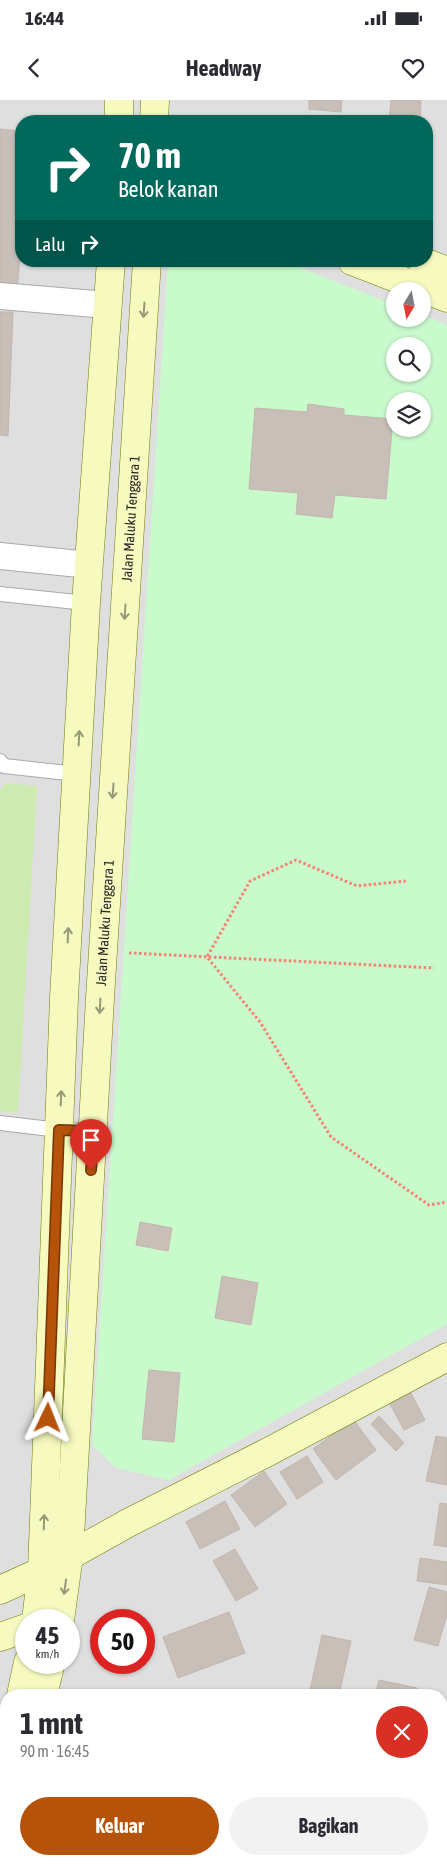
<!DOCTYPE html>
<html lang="id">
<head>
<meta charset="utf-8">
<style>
  :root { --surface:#fff; --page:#f2f2f3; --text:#2b2b33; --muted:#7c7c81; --accent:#b45309 }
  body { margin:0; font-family:"Asap Condensed",sans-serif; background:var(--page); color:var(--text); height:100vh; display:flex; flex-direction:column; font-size:19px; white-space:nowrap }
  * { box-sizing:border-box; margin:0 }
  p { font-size:16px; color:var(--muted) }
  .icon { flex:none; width:28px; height:28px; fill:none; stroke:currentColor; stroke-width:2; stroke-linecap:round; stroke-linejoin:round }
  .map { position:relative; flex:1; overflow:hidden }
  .panel { position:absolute; left:0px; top:1589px; width:448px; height:176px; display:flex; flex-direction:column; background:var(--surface); border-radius:20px 20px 0 0; box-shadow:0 1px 4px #0004 }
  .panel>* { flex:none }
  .banner { position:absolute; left:15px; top:15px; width:418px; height:152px; border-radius:20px; box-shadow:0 1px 4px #0004; background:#00695c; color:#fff; overflow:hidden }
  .needle { width:32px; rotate:190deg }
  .buttons { position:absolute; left:386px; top:182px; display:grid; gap:10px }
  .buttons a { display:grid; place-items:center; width:45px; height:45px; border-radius:50%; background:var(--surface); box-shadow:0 1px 4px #0004; font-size:25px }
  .speed { position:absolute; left:15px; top:1509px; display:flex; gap:10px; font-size:25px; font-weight:700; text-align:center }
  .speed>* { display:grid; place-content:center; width:65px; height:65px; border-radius:50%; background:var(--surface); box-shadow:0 1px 4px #0004; line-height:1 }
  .speed small { font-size:12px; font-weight:400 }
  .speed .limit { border:8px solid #d22; background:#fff; color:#111 }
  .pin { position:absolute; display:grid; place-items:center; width:42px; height:42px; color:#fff; margin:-51px -21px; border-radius:50% 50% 50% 0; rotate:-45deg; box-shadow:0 0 5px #0007 }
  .pin .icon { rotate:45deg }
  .me { position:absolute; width:55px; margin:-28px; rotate:2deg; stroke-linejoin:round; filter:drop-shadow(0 0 4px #0008) }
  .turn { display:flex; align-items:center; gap:18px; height:105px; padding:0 20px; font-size:22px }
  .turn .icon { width:65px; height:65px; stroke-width:2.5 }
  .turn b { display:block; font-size:35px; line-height:42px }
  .then { display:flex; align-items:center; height:48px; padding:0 20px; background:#0003; gap:10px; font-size:19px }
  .round { display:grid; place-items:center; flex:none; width:52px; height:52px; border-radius:26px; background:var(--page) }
  .summary { display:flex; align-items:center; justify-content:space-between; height:85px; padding:0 20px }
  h1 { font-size:30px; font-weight:700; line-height:38px }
  .cta { display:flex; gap:10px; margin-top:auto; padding:10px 20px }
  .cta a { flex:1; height:58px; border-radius:30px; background:var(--accent); color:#fff; font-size:20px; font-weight:700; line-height:58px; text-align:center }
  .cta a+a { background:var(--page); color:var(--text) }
  .status { display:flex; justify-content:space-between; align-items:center; height:35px; padding:0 25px; background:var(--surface); direction:ltr }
  .status svg { height:14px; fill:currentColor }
  header { display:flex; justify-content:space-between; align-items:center; height:65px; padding:0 20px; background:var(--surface); font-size:22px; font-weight:700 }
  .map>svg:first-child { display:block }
  .residential { fill:#e0dfdf; fill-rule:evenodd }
  .grass { fill:#cdebb0 }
  .park { fill:#c8facc; fill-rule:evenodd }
  .building { fill:#c7bfb8; stroke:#c4b6ab }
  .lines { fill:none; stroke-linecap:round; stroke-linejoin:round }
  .lane-casing { stroke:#a9a9a9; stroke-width:16 }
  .street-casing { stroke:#a9a9a9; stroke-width:28 }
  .secondary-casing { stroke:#707d05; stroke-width:29 }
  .path { stroke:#fa8072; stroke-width:3; stroke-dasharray:2.5 2.5; stroke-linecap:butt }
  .lane { stroke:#fff; stroke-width:14 }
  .street { stroke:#fff; stroke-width:26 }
  .secondary { stroke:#f7fabf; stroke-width:28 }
  .oneway { stroke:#979978 }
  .route-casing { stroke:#753606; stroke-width:12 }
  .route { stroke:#b45309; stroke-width:9 }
  .labels { text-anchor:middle; stroke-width:5; stroke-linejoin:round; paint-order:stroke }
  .street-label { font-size:14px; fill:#222; stroke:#fff }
</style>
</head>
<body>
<div class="status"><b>16:44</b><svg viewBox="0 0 49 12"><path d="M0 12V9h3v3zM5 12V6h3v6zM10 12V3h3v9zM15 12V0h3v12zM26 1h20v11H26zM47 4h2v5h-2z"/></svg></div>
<header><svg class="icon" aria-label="back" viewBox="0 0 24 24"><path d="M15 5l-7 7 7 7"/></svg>Headway<svg class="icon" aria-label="heart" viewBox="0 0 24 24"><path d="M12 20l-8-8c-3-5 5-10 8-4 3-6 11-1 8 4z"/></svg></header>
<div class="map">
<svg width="447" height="1764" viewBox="0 0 447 1764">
  <rect width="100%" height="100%" fill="#f2efe9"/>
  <path class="residential" d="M0 0H447V1764H0ZM21 21H426V161H21ZM395 191H422V219H395ZM395 246H422V274H395ZM395 301H422V329H395ZM26 1520H69V1562H26ZM101 1520H144V1562H101ZM6 1595H441V1759H6Z"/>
  <path class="grass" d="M6 683 37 686 18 1013 0 1011V691Z"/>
  <path class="park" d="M168 161H283L395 205V219H422L423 215 447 225V1224L169 1380 116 1368 92 1345ZM395 246H422V274H395ZM395 301H422V329H395Z"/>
  <path class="building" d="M309 0H342L341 12 309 9Z
    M391 0H421L420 21H389Z
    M308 15 339 21H307Z
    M0 29 21 31V145L17 191 0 189Z
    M0 212H13L8 336 0 335Z
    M308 304 344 309V315L393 319 386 399 335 395 332 418 296 414 298 393 249 389 255 308 307 312Z
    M140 1122 172 1128 168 1151 136 1145Z
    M222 1176 258 1183 251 1225 215 1218Z
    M149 1270 180 1273 174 1342 142 1339Z
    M411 1293 425 1320 404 1330 390 1304Z
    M379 1316 404 1343 396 1351 371 1324Z
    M353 1319 376 1350 336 1380 313 1349Z
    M436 1336 447 1338V1385L426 1381Z
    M307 1356 323 1382 297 1399 280 1372Z
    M264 1371 287 1404 255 1427 231 1395Z
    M225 1401 240 1429 200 1449 186 1422Z
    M440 1403 447 1404V1447L434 1445Z
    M235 1449 258 1489 236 1501 213 1461Z
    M420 1458 447 1462V1485L417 1481Z
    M429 1487 447 1492V1514L438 1546 414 1540Z
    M229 1512 245 1553 178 1578 163 1537Z
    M322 1535 351 1541 339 1595 310 1590Z
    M379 1580 417 1588 415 1595H375Z
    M78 1590 93 1595H76Z
    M55 1759H106L105 1764H54Z
    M133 1759H153L173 1764H132Z
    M290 1759H324L322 1764H288Z
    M364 1759H369L375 1764H360Z"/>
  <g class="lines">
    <defs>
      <path id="lane" d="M0 494 86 503
        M0 661 4 666 77 674
        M0 1023 59 1030 94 1031"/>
      <path id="street" d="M0 196 107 205
        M0 456 89 465"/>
      <g id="secondary">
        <path d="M119 21V0"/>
        <path d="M154 21 155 0"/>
        <path d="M352 161 447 198"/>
        <path d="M422 161 447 171"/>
        <path d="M0 1490 42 1471 128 1423 268 1352 447 1257"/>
        <path d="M36 1520 42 1471 64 898 86 503 111 161"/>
        <path id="s1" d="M60 1520 69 1455 100 898 147 161"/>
        <path d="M0 1537 26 1528"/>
        <path d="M21 1595 28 1562"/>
        <path d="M43 1595 51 1562"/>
        <path d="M0 1680 6 1655"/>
        <path d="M0 1760 6 1737"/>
      </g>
    </defs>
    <use href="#lane" class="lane-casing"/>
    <use href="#street" class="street-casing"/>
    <use href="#secondary" class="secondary-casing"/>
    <path class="path" d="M406 781 357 786 296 760 250 781 207 857 260 922 331 1037 429 1105 447 1102
      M129 853 434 868"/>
    <use href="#lane" class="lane"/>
    <use href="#street" class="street"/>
    <use href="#secondary" class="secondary"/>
  </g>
  <defs><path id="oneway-shaft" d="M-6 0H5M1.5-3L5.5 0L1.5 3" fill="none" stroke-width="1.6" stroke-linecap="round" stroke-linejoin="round" transform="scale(1.25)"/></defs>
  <g class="oneway">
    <use href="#oneway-shaft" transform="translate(144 210) rotate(94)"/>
    <use href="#oneway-shaft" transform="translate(125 512) rotate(94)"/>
    <use href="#oneway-shaft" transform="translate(79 638) rotate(-87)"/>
    <use href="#oneway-shaft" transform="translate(113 691) rotate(94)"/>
    <use href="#oneway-shaft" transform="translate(68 835) rotate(-87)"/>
    <use href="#oneway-shaft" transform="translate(100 906) rotate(93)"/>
    <use href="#oneway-shaft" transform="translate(61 998) rotate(-88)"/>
    <use href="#oneway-shaft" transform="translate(44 1422) rotate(-88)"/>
    <use href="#oneway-shaft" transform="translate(65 1487) rotate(98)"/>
  </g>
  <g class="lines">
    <defs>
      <path id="route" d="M48 1318 59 1030 94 1031 91 1070"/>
    </defs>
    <use href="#route" class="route-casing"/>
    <use href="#route" class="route"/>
  </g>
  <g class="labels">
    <g class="street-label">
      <text dy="5" stroke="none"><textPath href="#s1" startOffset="1104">Jalan Maluku Tenggara 1</textPath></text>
      <text dy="5" stroke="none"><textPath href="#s1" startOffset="699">Jalan Maluku Tenggara 1</textPath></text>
    </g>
  </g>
</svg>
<div class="buttons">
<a><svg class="needle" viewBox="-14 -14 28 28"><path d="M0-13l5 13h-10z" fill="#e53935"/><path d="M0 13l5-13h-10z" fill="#7c7c81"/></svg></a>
<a><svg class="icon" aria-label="search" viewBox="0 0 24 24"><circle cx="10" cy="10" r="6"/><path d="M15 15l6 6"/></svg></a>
<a><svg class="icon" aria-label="layers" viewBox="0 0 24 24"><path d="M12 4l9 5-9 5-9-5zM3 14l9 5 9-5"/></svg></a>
</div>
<div class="speed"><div>45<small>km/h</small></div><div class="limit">50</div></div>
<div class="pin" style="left:91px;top:1070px;background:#d93025"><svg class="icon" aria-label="arrive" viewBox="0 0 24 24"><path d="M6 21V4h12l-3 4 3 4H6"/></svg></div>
<svg class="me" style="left:48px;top:1318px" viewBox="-20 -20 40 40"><path d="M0-17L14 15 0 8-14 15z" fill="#b45309" stroke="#fff" stroke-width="4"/></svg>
<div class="banner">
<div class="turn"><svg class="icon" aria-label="right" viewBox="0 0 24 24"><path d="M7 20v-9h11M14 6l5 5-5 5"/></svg><div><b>70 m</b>Belok kanan</div></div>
<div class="then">Lalu<svg class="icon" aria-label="right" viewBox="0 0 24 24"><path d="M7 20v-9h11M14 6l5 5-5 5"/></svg></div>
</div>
<section class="panel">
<div class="summary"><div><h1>1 mnt</h1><p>90 m · 16:45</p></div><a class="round" style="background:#d93025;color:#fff"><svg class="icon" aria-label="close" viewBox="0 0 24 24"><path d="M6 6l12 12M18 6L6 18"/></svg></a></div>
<div class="cta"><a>Keluar</a><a>Bagikan</a></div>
</section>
</div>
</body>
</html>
